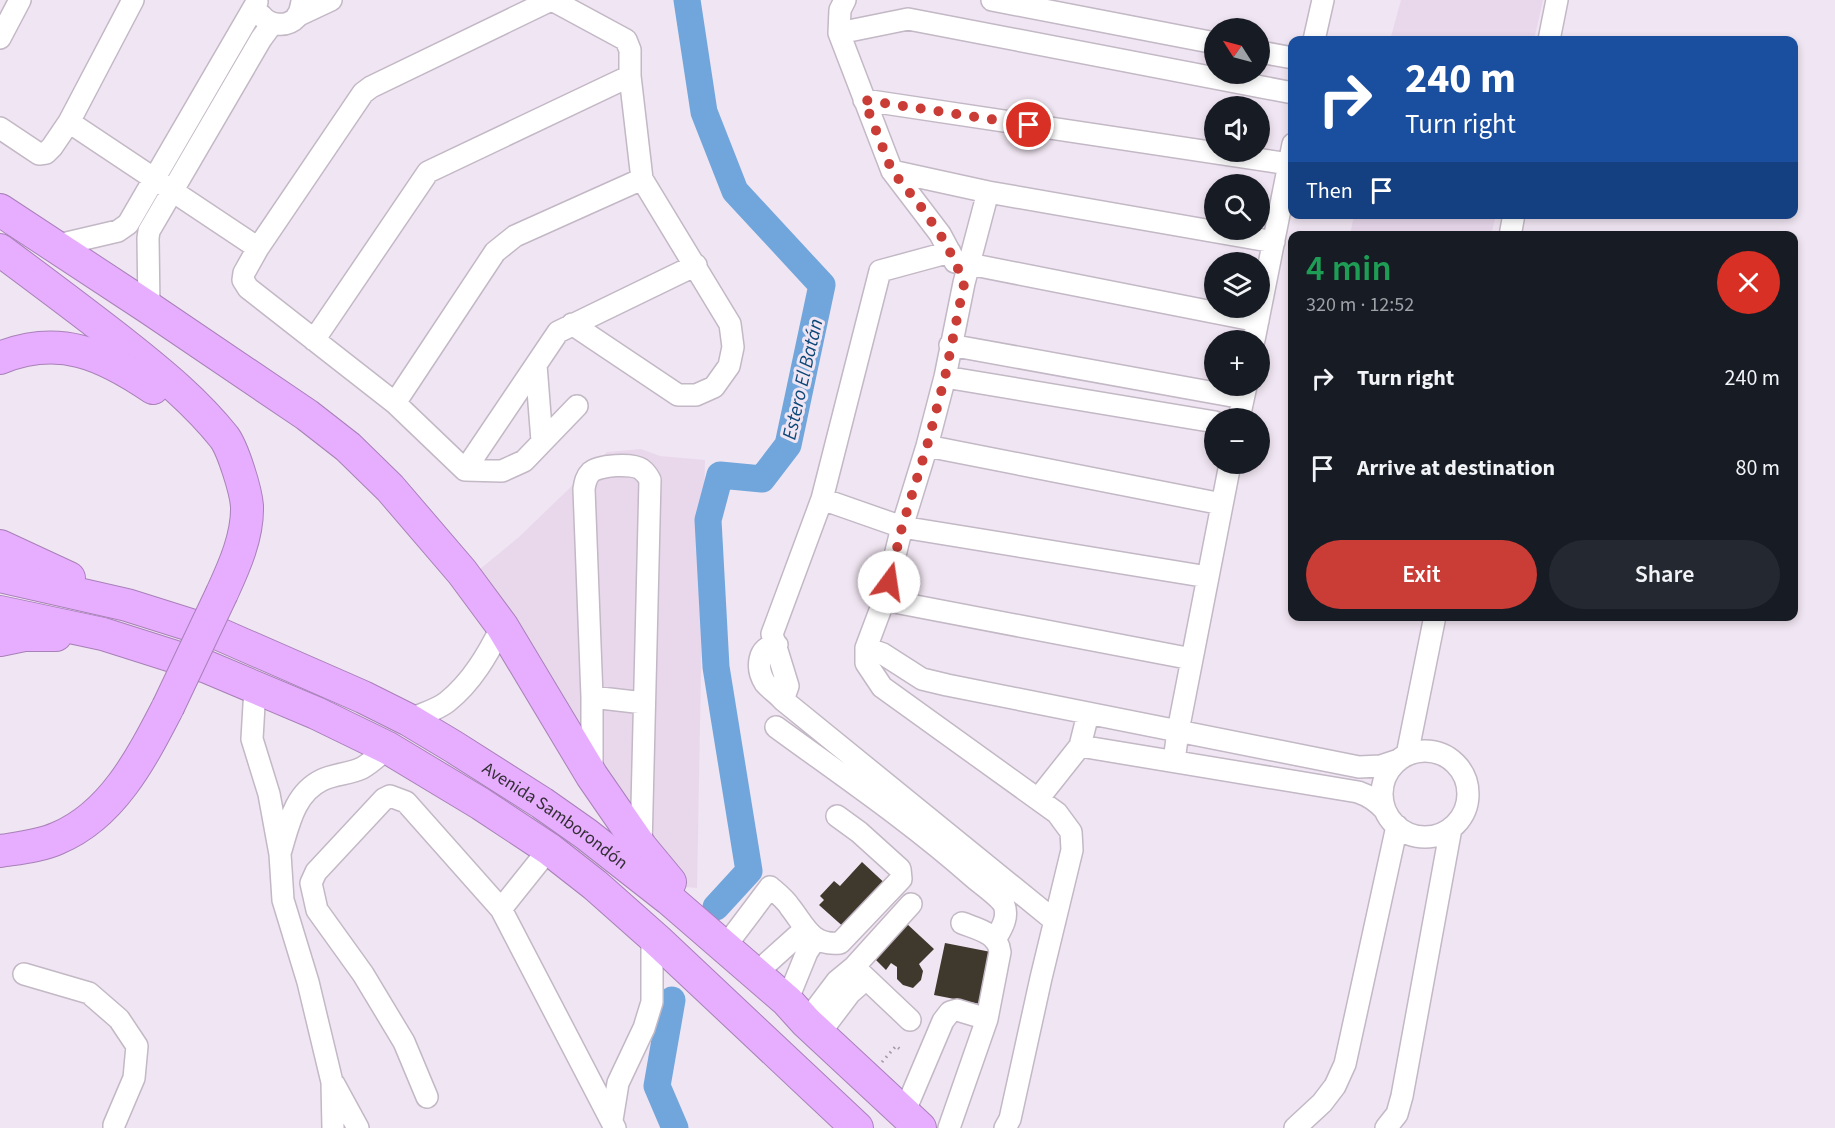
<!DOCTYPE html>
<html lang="en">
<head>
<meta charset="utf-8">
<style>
  :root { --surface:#171b24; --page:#242831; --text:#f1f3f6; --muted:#9ea1a6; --accent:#ca3c36 }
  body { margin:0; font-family:"Source Sans 3",sans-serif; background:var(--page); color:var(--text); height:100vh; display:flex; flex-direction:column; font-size:22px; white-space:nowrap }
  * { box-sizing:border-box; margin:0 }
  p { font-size:20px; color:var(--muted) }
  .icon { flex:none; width:33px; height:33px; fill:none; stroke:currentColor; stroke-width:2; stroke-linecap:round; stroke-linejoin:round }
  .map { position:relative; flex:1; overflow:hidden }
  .side { position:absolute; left:1288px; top:231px; width:510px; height:390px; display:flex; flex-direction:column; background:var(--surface); border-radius:12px; box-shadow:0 3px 9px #0003 }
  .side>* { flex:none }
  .guide { position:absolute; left:1288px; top:36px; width:510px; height:183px; border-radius:12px; box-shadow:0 3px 9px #0003; background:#1a4fa0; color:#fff; overflow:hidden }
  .needle { width:39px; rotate:306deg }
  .buttons { position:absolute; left:1204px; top:18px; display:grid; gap:12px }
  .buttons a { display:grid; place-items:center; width:66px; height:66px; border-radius:50%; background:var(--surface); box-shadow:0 3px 9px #0003; font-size:30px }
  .pin { position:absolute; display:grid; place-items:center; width:51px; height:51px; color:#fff; margin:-26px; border:3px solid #fff; border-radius:50%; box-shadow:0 2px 6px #0007 }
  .me { position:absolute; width:66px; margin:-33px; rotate:14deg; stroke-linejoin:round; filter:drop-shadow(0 0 4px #0008) }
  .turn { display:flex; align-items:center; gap:21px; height:126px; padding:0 18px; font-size:27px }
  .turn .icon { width:78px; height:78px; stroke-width:2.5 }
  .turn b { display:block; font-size:42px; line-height:51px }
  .then { display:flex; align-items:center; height:57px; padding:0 18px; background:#0003; gap:12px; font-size:22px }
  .round { display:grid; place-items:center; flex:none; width:63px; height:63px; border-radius:32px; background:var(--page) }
  .summary { display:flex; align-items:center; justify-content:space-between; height:102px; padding:0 18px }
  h1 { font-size:36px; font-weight:600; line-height:45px; color:#1e9e55 }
  .cta { display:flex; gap:12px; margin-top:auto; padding:12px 18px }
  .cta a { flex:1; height:69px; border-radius:36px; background:var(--accent); color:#fff; font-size:24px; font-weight:600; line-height:69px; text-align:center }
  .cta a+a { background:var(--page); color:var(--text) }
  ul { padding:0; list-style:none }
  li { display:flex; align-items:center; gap:18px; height:90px; padding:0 18px }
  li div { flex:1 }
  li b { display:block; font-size:22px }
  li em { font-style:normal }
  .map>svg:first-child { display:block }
  .built { fill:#e9d8ec }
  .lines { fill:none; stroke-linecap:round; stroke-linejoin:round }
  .river { stroke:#71a6dc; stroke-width:27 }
  .building { fill:#3f382d }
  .minor-casing { stroke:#c3b8c5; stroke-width:24 }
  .highway-casing { stroke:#a881b8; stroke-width:34 }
  .path { stroke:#a39ba5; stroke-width:3; stroke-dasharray:1.5 4.5; stroke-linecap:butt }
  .minor { stroke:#fff; stroke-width:21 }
  .highway { stroke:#e7adff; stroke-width:32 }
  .highway-bridge-casing { stroke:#a881b8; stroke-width:34; stroke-linecap:butt }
  .highway-bridge { stroke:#e7adff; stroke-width:32 }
  .route { stroke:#ca3c36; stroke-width:10; stroke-dasharray:0 18 }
  .labels { text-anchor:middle; stroke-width:6; stroke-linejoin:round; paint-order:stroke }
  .street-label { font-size:18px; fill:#332f34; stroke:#f0e5f2 }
  .water-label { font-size:20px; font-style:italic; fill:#0a4678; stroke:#f0e5f2 }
</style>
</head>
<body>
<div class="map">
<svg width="1835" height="1128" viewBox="0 0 1835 1128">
  <rect width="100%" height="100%" fill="#f0e5f2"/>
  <path class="built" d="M1401 0H1543L1534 40H1390Z
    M1354 215V214L1496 215 1491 235H1350Z
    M641 449 660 456 705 460 697 888 685 887 556 700 480 569 519 537 607 452Z"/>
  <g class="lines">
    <path class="river" d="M687 0 704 112 735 191 822 285 788 445 762 479 720 475 708 520 716 667 749 871 716 907
      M672 1000 657 1086 675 1128"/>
  </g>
  <path class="building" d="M862 862 890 888 847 930 819 905 824 900 820 896 834 881 840 886Z
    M906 923 934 949 919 964 923 971 921 980 913 988 903 985 897 979V967L891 963 886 970 874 958Z
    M945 943 991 952 980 1004 934 995Z"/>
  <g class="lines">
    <defs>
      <path id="minor" d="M551 0 371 87 363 93 258 248 244 273 243 280 248 288 395 403 465 470 502 471 524 461 577 406
        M552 0 626 40 630 50V76L642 179 730 324 733 347 729 366 714 387 696 395H678L572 324
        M845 0 840 10 839 33 892 171 940 234 955 262
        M992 0 1215 43
        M261 15C269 26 287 28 297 17 300 13 301 6 302 2V0
        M297 16 331 0
        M839 33 908 19 1293 93
        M0 38 20 0
        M1314 40 1323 0
        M1549 40 1557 0
        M1260 52 1293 58
        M864 100 1289 164
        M69 122 258 248
        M0 128 39 154 46 153 52 147 69 122 133 0
        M892 171 988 192 1274 242
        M988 192 964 283 945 377 927 446 902 527 884 600 866 648V663L882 687 1057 813 1071 832 1072 850 1041 978 1010 1119 1005 1128
        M1510 236 1514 214
        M54 246 118 231 128 224 257 2
        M950 252 880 271 822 499 772 634 788 686 783 700 1055 921
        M969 264 1258 321
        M149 308 148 238 149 231 261 39 272 24
        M314 340 428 172 630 76
        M1254 340 1293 144
        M950 345 1243 398
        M536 365 542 441
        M945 377 1215 422
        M395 403 495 252 515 236 642 179
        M1239 418 1246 386
        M927 446 1222 504
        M465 470 558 332 696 265
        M822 499 902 527 1208 577
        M884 600 1192 659
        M777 645C757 646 756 669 765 683 770 689 778 694 783 700
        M866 648 883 654 922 679 947 685 1359 767 1381 766 1399 760
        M255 688 252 739 269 794 280 854 283 900 308 982 332 1082 333 1128
        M592 697 644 703
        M409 720C421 714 437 710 447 702 472 682 488 654 502 626
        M776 727C843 776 911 822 973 877 981 884 1000 897 1004 905 1009 918 1001 929 995 940
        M1080 746 1358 792C1370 796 1377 801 1385 810
        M1382 794a43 43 0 1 1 86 0a43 43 0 1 1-86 0Z
        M1407 755 1435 616
        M1174 761 1178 731 1230 464
        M592 773V697L584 489C585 482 586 477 591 472 599 465 632 463 641 469 645 472 648 476 650 480L641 847
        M1038 799 1080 746 1088 714
        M281 850C289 823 295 793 322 780 334 774 350 774 362 768 371 763 380 754 388 748
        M501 909 549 849
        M724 948 770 887C777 893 785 899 790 907 805 926 811 946 840 943L901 879 900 869 859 832 837 816
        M854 967 910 1020
        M24 974 89 993 119 1019 137 1046 134 1078 114 1125V1128
        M755 974 805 929
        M787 1001 807 952 815 940
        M806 1022 837 981 854 967 911 904
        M819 1034 850 993 866 979
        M334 1084 358 1128
        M427 1097 404 1042 363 974 317 910 311 883 316 872 384 799 390 796 406 802 501 909 615 1128
        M904 1113 943 1021 950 1012 957 1010 987 1019
        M612 1120 618 1083 644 1028 652 1002V936
        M949 1128 987 1019 1000 952C998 933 977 929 962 923
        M1295 1128 1322 1103 1335 1086 1345 1064 1397 826
        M1386 1128 1397 1114 1402 1096 1451 828"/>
      <g id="highway">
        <path d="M0 210 149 308 307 415 348 447 390 488 462 572 502 626 592 776 641 847 670 882"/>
        <path d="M0 250C43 282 86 314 128 347 162 374 196 402 224 437 233 449 246 491 247 506 248 536 234 567 222 593"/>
        <path d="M0 358C59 334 103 354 153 388"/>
        <path d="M0 546 69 578"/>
        <path id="s1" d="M0 576 127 605 219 634 363 697 409 720 454 747 542 803 586 834 669 899 787 1001 806 1022 920 1128"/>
        <path d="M0 612 103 634 207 667 316 713 388 748 481 804 549 849 595 885 657 940 857 1128"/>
        <path d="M0 640 24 635H56"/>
        <path d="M0 851C19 848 41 846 58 838 113 815 142 757 168 707"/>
      </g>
    </defs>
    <use href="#minor" class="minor-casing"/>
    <use href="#highway" class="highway-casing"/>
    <path class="path" d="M882 1062 896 1046 902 1051"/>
    <use href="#minor" class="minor"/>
    <use href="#highway" class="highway"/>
    <defs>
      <path id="highway-bridge" d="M168 707 222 593"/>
    </defs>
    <use href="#highway-bridge" class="highway-bridge-casing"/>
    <use href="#highway-bridge" class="highway-bridge"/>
  </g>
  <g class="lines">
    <path class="route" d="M889 582 902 527 927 446 945 377 964 284 955 261 940 234 919 204 892 171 864 100 1029 125"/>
  </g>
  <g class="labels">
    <g class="street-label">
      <text dy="6" stroke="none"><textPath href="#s1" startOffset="610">Avenida Samborondón</textPath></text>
    </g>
    <g class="water-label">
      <text transform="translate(802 379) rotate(-77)" y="7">Estero El Batán</text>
    </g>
  </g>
</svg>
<div class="buttons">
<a><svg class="needle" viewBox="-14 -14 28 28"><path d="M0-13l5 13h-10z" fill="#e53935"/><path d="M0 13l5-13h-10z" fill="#9ea1a6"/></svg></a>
<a><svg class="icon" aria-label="sound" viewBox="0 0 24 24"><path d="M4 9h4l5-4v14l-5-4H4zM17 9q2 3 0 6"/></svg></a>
<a><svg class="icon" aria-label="search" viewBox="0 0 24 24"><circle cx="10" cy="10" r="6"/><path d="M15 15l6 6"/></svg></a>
<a><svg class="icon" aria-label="layers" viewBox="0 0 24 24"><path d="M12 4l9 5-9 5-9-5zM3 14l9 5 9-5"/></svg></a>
<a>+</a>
<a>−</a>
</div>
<div class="pin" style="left:1029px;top:125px;background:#d93025"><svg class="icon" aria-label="arrive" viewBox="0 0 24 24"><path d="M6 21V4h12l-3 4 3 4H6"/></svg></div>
<svg class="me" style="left:889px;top:582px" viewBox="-20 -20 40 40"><circle r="19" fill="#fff"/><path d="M0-13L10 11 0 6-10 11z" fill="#ca3c36"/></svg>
<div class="guide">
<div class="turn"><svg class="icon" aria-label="right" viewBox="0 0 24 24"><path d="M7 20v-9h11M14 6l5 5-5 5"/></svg><div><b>240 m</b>Turn right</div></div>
<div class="then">Then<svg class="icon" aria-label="arrive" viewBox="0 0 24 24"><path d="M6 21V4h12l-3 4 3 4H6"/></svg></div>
</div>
<section class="side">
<div class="summary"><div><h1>4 min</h1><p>320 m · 12:52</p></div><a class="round" style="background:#d93025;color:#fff"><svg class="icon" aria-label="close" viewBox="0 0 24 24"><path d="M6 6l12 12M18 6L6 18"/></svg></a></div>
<ul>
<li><svg class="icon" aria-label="right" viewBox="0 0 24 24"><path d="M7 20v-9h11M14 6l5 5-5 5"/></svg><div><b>Turn right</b></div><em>240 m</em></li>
<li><svg class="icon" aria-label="arrive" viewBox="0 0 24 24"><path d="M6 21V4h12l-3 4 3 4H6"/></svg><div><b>Arrive at destination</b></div><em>80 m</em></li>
</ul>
<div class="cta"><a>Exit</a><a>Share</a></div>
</section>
</div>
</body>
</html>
